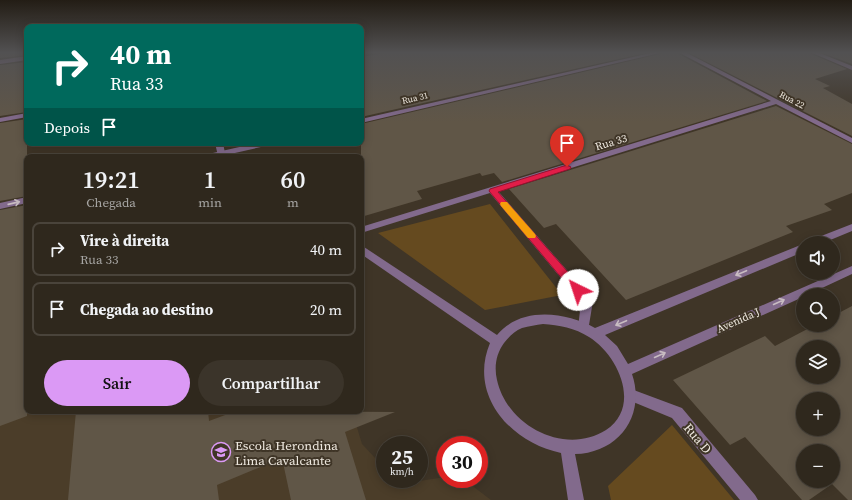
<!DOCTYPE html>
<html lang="pt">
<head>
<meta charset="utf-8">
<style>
  :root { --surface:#2f281d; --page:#3b342a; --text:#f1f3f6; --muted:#a7a6a4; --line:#4a443b; --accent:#db99f5 }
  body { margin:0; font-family:"Source Serif 4",serif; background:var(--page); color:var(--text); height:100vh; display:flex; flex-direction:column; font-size:15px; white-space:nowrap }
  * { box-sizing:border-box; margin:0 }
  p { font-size:13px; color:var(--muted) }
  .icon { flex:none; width:22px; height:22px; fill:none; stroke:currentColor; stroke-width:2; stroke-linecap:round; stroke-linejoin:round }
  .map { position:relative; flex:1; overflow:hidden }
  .sheet { position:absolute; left:24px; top:154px; width:340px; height:260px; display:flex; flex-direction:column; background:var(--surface); border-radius:8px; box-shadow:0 2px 10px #0003,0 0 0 1px var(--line) }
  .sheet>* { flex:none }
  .hud { position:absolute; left:24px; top:24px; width:340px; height:122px; border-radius:8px; box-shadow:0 2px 10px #0003,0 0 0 1px var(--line); background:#00695c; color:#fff; overflow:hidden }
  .controls { position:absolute; left:796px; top:236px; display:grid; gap:8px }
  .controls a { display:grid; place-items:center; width:44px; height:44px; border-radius:50%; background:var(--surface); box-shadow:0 2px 10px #0003,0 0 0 1px var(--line); font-size:20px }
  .speed { position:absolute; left:376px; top:436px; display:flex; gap:8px; font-size:20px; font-weight:700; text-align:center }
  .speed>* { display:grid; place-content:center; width:52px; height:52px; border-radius:50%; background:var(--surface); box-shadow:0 2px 10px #0003,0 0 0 1px var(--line); line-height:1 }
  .speed small { font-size:10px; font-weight:400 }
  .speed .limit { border:6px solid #d22; background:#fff; color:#111 }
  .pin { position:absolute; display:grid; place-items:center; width:34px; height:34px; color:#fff; margin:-41px -17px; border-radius:50% 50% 50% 0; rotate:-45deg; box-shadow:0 0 4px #0007 }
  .pin .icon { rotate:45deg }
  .me { position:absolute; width:44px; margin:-22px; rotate:319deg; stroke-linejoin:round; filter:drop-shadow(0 0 3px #0008) }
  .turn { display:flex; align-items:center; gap:14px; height:84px; padding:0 20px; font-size:18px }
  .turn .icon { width:52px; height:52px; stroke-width:2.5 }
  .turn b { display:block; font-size:28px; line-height:34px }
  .then { display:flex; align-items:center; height:38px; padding:0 20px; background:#0003; gap:8px; font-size:15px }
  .eta { display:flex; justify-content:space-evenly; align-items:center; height:68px; text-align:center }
  .eta b { font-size:24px; font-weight:600; line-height:28px }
  .action { display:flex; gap:8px; margin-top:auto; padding:8px 20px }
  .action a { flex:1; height:46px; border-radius:24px; background:var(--accent); color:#111; font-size:16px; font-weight:600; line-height:46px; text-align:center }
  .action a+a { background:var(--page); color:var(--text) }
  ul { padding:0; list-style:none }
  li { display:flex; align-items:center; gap:12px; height:54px; margin:0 8px 6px; padding:0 12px; border:2px solid var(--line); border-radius:8px }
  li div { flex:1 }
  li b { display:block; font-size:15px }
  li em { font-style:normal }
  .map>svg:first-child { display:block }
  .built { fill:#4b3d29 }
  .green { fill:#654a1f }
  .building { fill:#605647; fill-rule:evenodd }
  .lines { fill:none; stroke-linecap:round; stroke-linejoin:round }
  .minor { fill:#826a8c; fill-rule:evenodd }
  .tertiary { fill:#826a8c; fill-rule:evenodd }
  .oneway { stroke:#c8bcc2 }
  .route { fill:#e11d48; stroke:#92132f }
  .slow { fill:#f59e0b }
  .labels { text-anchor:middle; stroke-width:4; stroke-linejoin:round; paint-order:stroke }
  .far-street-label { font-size:9px; fill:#eee8df; stroke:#3f3527 }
  .street-label { font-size:11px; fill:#eee8df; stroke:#3f3527 }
  .near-street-label { font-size:13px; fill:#eee8df; stroke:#3f3527 }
  .near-poi-label { font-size:13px; fill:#eee8df; stroke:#3f3527; text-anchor:start }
</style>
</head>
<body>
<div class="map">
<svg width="852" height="500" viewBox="0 0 852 500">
  <rect width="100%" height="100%" fill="#3f3527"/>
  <path class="built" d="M0 225 27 411H352L362 444 377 460 385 466V479H402L407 483 445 477V479H457L466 481 491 500H0Z"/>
  <path class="green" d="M490 204 562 295 485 310 378 233Z
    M672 425 734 500H611L608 486Z"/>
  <path class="building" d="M0 52H27V55L0 58Z
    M391 52H650L361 117V57Z
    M665 52H677V53L767 101 502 182 494 173 482 176 480 173 417 191 422 199 361 217V124L664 53Z
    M687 52H809V53L847 69 815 79 830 86 823 88 852 104V136Z
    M820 52H852V64Z
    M27 62V112L0 116V65Z
    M776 106 852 144V193L824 204 832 210 786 226 793 232 626 300 556 224 544 228 509 189Z
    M27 119V196L0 201V123Z
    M27 205V416L0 426V210Z
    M852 306V500H848L832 484 809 500H802L745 437 730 445 673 380 765 336 775 346 815 325H833V316ZM803 347H833V377H803ZM803 399H833V429H803ZM803 451H833V481H803Z
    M76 411H208L209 421 236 411 395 412 345 432 366 500H291L282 458 217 485 219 500H68Z"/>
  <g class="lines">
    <path class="minor" d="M361 52H366L361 54Z
      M655 52H664L361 123V119Z
      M678 52H685L852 138V143L776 104 498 191 591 298 593 301 588 331 584 333 580 331 578 328 581 302 490 193 361 233V227L771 101Z
      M810 52H817L852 66V70Z
      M27 56V60L0 64V60Z
      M27 113V117L0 122V118Z
      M257 143H271L270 145 217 157H203L204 155Z
      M27 197V203L0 209V203Z
      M631 389 682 408 755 495 758 500H740L672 418 626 399 625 395 626 391Z"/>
    <path class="tertiary" d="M215 143H223L225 153 230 157 218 156Z
      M852 224V231L823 243H809L811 240Z
      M803 244V252L605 335 617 346 628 364 852 266V274L807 295H803V297L632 374C646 415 619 453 575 454L584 500H568L561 453C511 443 468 395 490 343L361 254V245L497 335C521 306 566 312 595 328ZM543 324C559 325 575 328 589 337 618 355 642 406 606 430 565 456 507 426 497 380 494 367 496 354 504 343 509 337 514 331 522 328 529 326 536 325 543 324Z"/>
  </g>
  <defs><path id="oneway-shaft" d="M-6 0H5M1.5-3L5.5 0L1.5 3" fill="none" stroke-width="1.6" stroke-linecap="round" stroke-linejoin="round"/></defs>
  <g class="oneway">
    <use href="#oneway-shaft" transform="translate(14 203) rotate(-13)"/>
    <use href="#oneway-shaft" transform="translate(741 273) rotate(157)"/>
    <use href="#oneway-shaft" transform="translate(779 302) rotate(-24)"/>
    <use href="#oneway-shaft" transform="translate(621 323) rotate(157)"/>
    <use href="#oneway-shaft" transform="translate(660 355) rotate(-24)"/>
  </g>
  <linearGradient id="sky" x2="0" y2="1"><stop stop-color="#231d15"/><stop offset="0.43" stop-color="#525152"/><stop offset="1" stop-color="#525152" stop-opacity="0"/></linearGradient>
  <rect width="852" height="122" fill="url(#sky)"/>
  <path class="route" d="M567 165 571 167 570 169 498 192 581 287 583 290 581 293H574L489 191 490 189Z"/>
  <path class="slow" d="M501 202H507L535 234 536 236 535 238H528L501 206 500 204Z"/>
  <defs>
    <symbol id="school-ring" viewBox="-11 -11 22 22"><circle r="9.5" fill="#3f3527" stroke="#db99f5" stroke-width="1.5"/><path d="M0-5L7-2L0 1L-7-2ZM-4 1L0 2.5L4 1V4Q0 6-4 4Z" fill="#db99f5"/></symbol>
  </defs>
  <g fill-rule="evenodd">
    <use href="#school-ring" x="210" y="441" width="22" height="22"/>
  </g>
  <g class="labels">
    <g class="far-street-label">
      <text transform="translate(415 98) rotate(-13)" y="3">Rua 31</text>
      <text transform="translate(792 100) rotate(27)" y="3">Rua 22</text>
    </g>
    <g class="street-label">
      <text transform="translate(611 142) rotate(-17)" y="4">Rua 33</text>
      <text transform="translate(738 320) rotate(-24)" y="4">Avenida J</text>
    </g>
    <g class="near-street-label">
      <text transform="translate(698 438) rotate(50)" y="5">Rua D</text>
    </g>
    <g class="near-poi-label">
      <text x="235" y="450">Escola Herondina<tspan x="235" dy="15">Lima Cavalcante</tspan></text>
    </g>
  </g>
</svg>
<div class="controls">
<a><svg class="icon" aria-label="sound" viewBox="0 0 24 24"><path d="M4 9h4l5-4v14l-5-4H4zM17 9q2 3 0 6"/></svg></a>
<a><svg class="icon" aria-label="search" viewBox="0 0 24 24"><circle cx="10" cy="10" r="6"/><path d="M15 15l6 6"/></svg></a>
<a><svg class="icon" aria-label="layers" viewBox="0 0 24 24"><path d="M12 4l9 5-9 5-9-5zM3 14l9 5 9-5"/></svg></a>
<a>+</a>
<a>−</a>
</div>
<div class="speed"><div>25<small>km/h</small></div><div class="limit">30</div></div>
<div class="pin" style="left:567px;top:167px;background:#d93025"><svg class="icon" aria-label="arrive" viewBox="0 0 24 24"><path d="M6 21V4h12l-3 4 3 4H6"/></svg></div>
<svg class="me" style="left:578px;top:290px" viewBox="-20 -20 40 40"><circle r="19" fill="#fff"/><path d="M0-13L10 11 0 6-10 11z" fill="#e11d48"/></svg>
<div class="hud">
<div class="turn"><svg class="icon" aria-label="right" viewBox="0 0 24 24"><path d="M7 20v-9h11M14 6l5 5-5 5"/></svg><div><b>40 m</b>Rua 33</div></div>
<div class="then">Depois<svg class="icon" aria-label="arrive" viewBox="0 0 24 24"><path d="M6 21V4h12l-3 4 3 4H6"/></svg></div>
</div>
<section class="sheet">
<div class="eta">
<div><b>19:21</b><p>Chegada</p></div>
<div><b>1</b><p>min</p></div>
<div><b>60</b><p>m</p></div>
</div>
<ul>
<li><svg class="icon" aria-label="right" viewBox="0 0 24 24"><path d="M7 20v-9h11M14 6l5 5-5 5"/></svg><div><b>Vire à direita</b><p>Rua 33</p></div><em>40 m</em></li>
<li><svg class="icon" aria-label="arrive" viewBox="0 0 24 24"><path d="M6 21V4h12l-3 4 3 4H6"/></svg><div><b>Chegada ao destino</b></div><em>20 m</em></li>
</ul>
<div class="action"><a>Sair</a><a>Compartilhar</a></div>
</section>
</div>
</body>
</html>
